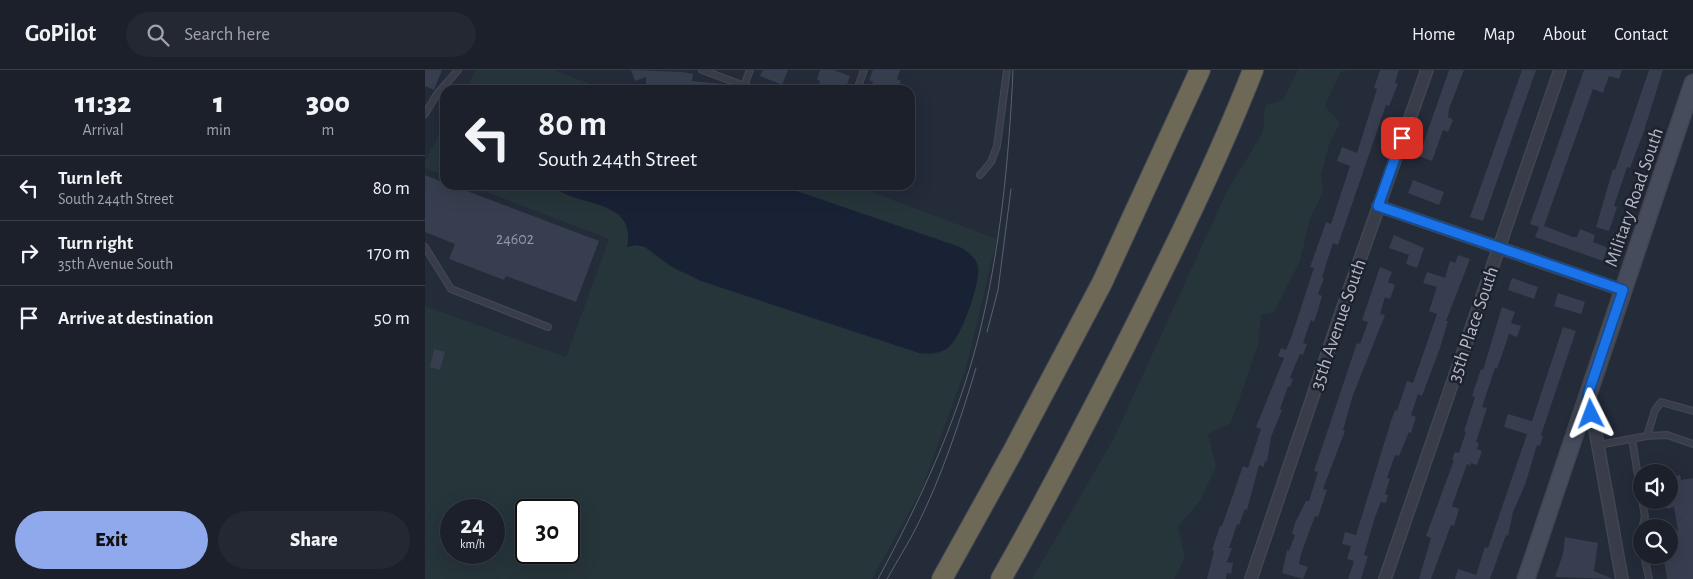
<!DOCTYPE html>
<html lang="en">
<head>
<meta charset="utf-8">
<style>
  :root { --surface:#1b202b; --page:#242833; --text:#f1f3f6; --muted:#a0a3a9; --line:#393e47; --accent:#90a9ed }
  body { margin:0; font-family:"Alegreya Sans",sans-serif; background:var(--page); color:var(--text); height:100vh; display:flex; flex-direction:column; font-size:19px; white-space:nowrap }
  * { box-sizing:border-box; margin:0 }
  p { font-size:16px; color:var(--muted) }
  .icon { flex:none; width:28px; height:28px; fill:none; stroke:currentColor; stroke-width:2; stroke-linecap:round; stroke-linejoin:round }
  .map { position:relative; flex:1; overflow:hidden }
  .details { display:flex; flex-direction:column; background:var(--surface); width:425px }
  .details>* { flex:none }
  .banner { position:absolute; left:15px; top:15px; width:475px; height:105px; border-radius:15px; box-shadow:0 5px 20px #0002,0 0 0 1px var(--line); background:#1b202b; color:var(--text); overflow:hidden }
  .fabs { position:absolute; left:1208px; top:394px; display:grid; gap:10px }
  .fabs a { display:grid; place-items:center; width:45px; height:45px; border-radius:50%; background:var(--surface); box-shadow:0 5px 20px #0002,0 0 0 1px var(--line); font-size:25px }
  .speed { position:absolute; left:15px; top:429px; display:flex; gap:10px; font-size:25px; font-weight:700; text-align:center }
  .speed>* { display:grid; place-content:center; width:65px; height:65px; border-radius:50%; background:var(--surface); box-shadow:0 5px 20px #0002,0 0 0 1px var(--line); line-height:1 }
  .speed small { font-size:12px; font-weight:400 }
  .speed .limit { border:2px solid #111; border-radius:8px; background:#fff; color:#111 }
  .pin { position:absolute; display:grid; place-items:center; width:42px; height:42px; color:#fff; margin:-21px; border-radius:10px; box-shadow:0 2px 8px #0006 }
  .me { position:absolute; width:55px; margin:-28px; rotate:357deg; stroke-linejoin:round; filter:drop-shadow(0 0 4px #0008) }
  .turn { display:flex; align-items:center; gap:18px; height:105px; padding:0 15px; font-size:22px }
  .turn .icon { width:65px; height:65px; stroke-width:2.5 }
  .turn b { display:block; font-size:35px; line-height:42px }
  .eta { display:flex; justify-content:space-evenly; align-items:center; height:85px; text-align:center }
  .eta b { font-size:30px; font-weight:800; line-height:35px }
  .primary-button { display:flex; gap:10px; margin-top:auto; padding:10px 15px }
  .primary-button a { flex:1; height:58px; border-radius:30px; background:var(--accent); color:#111; font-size:20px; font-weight:800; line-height:58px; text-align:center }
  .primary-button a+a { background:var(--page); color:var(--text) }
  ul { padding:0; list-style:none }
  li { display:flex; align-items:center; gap:15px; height:65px; padding:0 15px; border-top:1px solid var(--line) }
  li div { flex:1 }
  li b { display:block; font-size:19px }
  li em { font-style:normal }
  header { display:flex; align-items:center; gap:30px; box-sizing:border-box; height:70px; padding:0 25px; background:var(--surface); border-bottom:1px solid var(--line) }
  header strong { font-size:24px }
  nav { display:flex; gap:28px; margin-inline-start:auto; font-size:18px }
  .search { width:350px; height:45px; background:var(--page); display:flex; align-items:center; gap:12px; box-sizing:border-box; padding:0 18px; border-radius:28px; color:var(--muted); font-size:19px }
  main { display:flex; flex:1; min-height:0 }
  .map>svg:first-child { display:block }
  .green { fill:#26353a; fill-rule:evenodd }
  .water { fill:#192135 }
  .building { fill:#373e4f }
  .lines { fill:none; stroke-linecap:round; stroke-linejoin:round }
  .lane-casing { stroke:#414652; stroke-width:8 }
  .street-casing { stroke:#414652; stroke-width:14 }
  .secondary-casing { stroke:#414652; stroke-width:19 }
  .highway-casing { stroke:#434854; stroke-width:22 }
  .lane { stroke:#383d49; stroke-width:5.5 }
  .street { stroke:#383d49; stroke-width:11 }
  .secondary { stroke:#464c5c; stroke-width:16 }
  .highway { stroke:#6e6856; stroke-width:20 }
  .tram { stroke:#5a6170; stroke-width:1 }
  .route-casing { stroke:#114b97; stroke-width:12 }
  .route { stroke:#1a73e8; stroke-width:9 }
  .labels { text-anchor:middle; stroke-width:5; stroke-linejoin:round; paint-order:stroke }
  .number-label { font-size:16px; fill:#9298a6 }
  .street-label { font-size:19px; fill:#b3b8c5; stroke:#1d222e }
</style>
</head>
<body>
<header>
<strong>GoPilot</strong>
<div class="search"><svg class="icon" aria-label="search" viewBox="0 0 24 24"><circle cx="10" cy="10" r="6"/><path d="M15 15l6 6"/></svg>Search here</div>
<nav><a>Home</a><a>Map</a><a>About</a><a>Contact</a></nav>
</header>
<main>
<section class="details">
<div class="eta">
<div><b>11:32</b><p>Arrival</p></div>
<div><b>1</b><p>min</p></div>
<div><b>300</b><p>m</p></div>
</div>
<ul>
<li><svg class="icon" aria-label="left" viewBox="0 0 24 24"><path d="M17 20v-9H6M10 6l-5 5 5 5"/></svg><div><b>Turn left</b><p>South 244th Street</p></div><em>80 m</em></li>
<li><svg class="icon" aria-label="right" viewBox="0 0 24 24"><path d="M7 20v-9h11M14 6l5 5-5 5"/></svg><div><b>Turn right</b><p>35th Avenue South</p></div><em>170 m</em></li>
<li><svg class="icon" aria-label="arrive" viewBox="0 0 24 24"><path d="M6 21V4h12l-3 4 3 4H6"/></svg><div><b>Arrive at destination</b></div><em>50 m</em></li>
</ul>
<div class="primary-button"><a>Exit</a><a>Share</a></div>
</section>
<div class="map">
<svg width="1268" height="509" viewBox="0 0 1268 509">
  <rect width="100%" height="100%" fill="#242b39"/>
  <path class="green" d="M51 0H129L181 20H40Z
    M873 0H920L915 3 900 36 915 53 904 75 896 106 898 122 885 149 875 191 849 242 836 245 833 275 806 353 783 364 791 397 775 431 753 456 760 488 749 509H607L688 370 802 121 838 62 840 35 858 30Z
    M20 55V106L0 98V90Z
    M43 115H428L572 169 541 298 496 421 447 509H0V236L141 287 184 169ZM26 440H69V482H26ZM101 440H144V482H101Z"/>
  <path class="water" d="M126 115H354L535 177C543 182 551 187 553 197 556 212 536 268 524 277 515 284 504 284 494 283L276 211 247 197 220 177 212 175 202 177C213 127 149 138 126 115Z"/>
  <path class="building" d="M0 0H17L9 20 0 16Z
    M206 0 258 2 268 4 267 11 299 14V20H239V17L221 15V7L210 11Z
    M338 0H363L357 15 335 6Z
    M395 0H409L425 6 420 20H392L395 11 392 10Z
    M448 0H475L472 9 476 11 472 20H445L448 12 444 10Z
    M955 0H974L970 13 973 14 964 36 961 35 913 175 908 173 897 207 899 208 893 224 897 226 893 240 889 252 886 250 878 273 882 274 878 285 875 284 871 293 865 308 868 309 865 317 863 316 855 339 857 340 846 367 842 392 840 391 839 397 834 395 822 440 820 439 814 455 812 454 804 478H807L802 492 808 493 806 504 802 503 801 509H782L789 481 787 480 795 456H797L818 396 823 398 836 359 831 357 859 288 853 286 856 278 861 280 866 268 889 198 885 197 894 172 901 152 906 154 925 96 912 91 917 77 932 83 952 19 949 18Z
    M1024 0H1039L1024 39 1023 47 1028 50 1023 62 1018 60 1007 91 994 86Z
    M1097 0H1111L1058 151 1045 147Z
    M1159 0H1197L1194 9 1184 6 1178 23 1168 19 1119 156 1148 167H1152L1155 159 1170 165 1168 172 1183 178 1178 191 1110 167 1114 157 1105 154Z
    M1224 0H1238L1218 64 1205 98 1202 97 1189 136 1192 137 1184 161 1171 157 1188 99 1190 100Z
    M0 105 20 113V115H26L174 171 151 232 81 206 79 210 24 189 30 174 0 162Z
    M988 110 1019 122 1014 135 983 123Z
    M969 165 999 178 992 198 981 194 984 185 964 178Z
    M1033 185 1045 189 1021 251H1023L1015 278 997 326 993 324 986 345 991 347 986 363 984 362 974 386 970 385 962 408 965 409 960 424 963 425 961 433 956 432 950 447 939 485 943 486 936 509H923L929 491 922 489 926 476 917 474 920 462 931 465 966 351 970 340 972 341 982 311 988 313 1012 244 1004 241 1012 217 998 213 1002 202 1020 208 1025 191 1030 193Z
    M955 197 967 202 963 212 970 215 965 229 960 227 955 244 960 245 928 325 918 360 920 361 898 419 902 420 893 447 890 446 876 484 874 494 883 497 878 509 857 503 862 480 864 481 870 465 867 464 870 453 881 431H884L893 402 889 401 932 273 935 274 943 252 937 250Z
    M1087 208 1113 217 1109 229 1083 220Z
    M1133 223 1160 232 1156 244 1129 236Z
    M1077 237 1090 242 1086 253 1096 256 1092 267 1084 264 1072 299 1070 298 1057 337 1062 338 1051 372 1054 373 1052 379 1057 381 1052 395 1046 393 1045 396 1042 394 1027 436 1034 439 1029 456 1026 455 1006 509H994L1006 468 1001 466 1029 390 1027 389 1030 382 1034 383 1041 362 1039 361 1050 327 1047 326 1056 299 1058 300Z
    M1138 257 1151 261 1116 365 1118 366 1115 376 1112 375 1100 415 1088 442 1083 466 1081 465 1065 509H1030L1033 499 1051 505 1060 477 1063 478 1102 364 1079 357 1083 344 1107 351Z
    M9 279 20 282 15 300 5 297Z
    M1255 405 1256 410 1268 408V509H1242L1238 485H1244V462L1253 461 1249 437 1242 439 1241 430H1244V407Z
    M1140 467 1173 473 1169 501 1188 509 1130 507 1138 484Z"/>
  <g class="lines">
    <defs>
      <path id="lane" d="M277 0 331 20
        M319 16 325 0
        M432 20 439 0
        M0 44 12 24 33 0
        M555 105 566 92 572 76 582 0
        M0 177 26 219 123 257
        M1222 366 1242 365 1268 374
        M1207 369 1216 424
        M1173 375 1222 366 1230 340 1236 332 1268 341
        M1217 458 1220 447 1217 430
        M1216 459V468
        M1219 485 1224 509"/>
      <path id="street" d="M953 136 1197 220
        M1164 326 1197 509
        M826 509 916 243 1002 0
        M960 509 1135 0"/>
      <path id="secondary" d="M1101 509 1268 13"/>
      <path id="highway" d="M517 509 588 381 677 213 775 0
        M576 509C619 434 658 358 697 282 744 189 790 97 828 0"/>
    </defs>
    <use href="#lane" class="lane-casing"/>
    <use href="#street" class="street-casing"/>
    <use href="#secondary" class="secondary-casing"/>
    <use href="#highway" class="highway-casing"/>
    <use href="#lane" class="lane"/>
    <use href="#street" class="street"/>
    <use href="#secondary" class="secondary"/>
    <use href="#highway" class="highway"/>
    <path class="tram" d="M562 262 573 220 586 119
      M453 509C494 433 531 354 553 269 575 182 584 90 588 0
      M462 509C472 491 483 474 492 456 517 406 535 351 551 298"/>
  </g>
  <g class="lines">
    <defs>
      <path id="route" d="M977 68 953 136 1198 220 1163 324 1166 344"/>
    </defs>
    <use href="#route" class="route-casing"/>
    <use href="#route" class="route"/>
  </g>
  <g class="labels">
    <g class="number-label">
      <text x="90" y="174">24602</text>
    </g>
    <g class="street-label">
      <text transform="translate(1208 127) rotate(-71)" y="7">Military Road South</text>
      <text transform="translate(912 254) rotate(-71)" y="7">35th Avenue South</text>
      <text transform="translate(1047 254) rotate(-71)" y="7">35th Place South</text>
    </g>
  </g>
</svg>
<div class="fabs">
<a><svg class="icon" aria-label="sound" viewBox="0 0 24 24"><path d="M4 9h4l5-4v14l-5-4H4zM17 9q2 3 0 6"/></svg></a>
<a><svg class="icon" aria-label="search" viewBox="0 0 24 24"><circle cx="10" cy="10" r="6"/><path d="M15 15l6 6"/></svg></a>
</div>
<div class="speed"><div>24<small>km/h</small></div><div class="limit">30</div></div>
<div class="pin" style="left:977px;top:68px;background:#d93025"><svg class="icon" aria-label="arrive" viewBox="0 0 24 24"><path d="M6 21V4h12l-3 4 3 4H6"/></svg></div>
<svg class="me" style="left:1166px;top:344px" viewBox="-20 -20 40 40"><path d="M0-17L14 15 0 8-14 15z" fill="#1a73e8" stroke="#fff" stroke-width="4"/></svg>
<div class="banner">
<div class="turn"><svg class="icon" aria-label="left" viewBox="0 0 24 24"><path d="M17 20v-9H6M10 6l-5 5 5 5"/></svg><div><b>80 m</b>South 244th Street</div></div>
</div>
</div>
</main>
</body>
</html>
